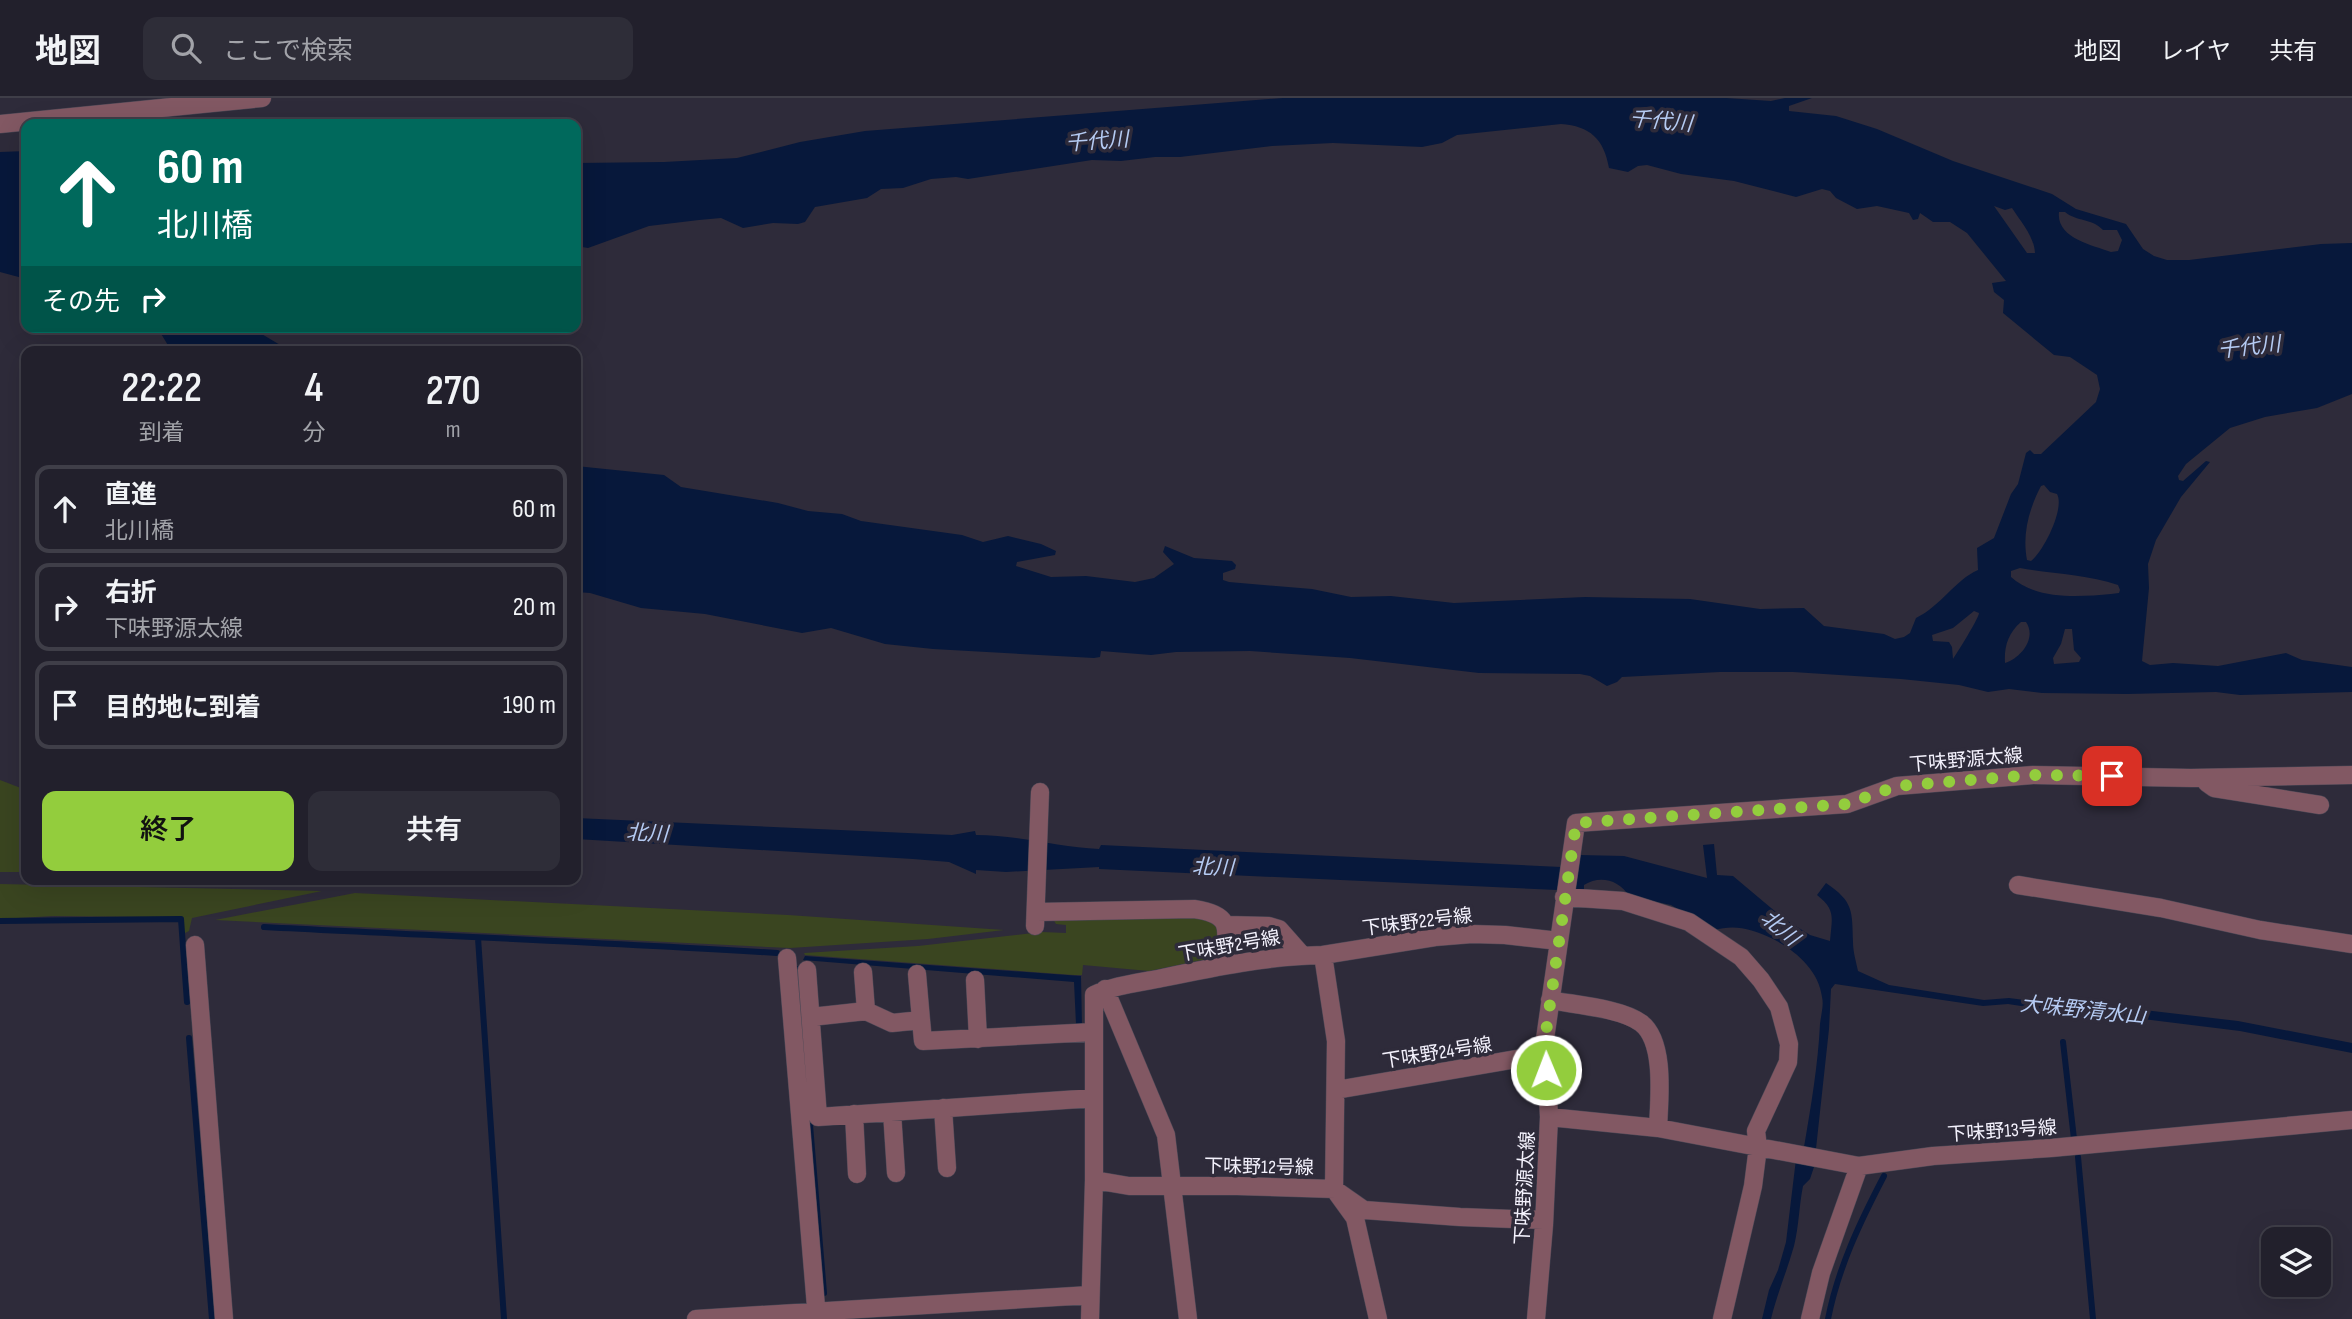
<!DOCTYPE html>
<html lang="ja">
<head>
<meta charset="utf-8">
<style>
  :root { --surface:#22202c; --page:#2e2d38; --text:#f1f3f6; --muted:#a2a3a9; --line:#3f3e48; --accent:#93cd3d }
  body { margin:0; font-family:"Sofia Sans Condensed","Noto Sans JP",sans-serif; background:var(--page); color:var(--text); height:100vh; display:flex; flex-direction:column; font-size:26px; white-space:nowrap }
  * { box-sizing:border-box; margin:0 }
  p { font-size:23px; color:var(--muted) }
  .icon { flex:none; width:38px; height:38px; fill:none; stroke:currentColor; stroke-width:2; stroke-linecap:round; stroke-linejoin:round }
  .map { position:relative; flex:1; overflow:hidden }
  .side { position:absolute; left:21px; top:248px; width:560px; height:539px; display:flex; flex-direction:column; background:var(--surface); border-radius:14px; box-shadow:0 7px 28px #0002,0 0 0 2px var(--line) }
  .side>* { flex:none }
  .guide { position:absolute; left:21px; top:21px; width:560px; height:214px; border-radius:14px; box-shadow:0 7px 28px #0002,0 0 0 2px var(--line); background:#00695c; color:#fff; overflow:hidden }
  .buttons { position:absolute; left:2261px; top:1129px; display:grid; gap:14px }
  .buttons a { display:grid; place-items:center; width:70px; height:70px; border-radius:14px; background:var(--surface); box-shadow:0 7px 28px #0002,0 0 0 2px var(--line); font-size:35px }
  .pin { position:absolute; display:grid; place-items:center; width:60px; height:60px; color:#fff; margin:-30px; border-radius:14px; box-shadow:0 4px 10px #0006 }
  .me { position:absolute; width:77px; margin:-38px; rotate:359deg; stroke-linejoin:round; filter:drop-shadow(0 0 5px #0008) }
  .turn { display:flex; align-items:center; gap:24px; height:147px; padding:0 21px; font-size:32px }
  .turn .icon { width:91px; height:91px; stroke-width:2.5 }
  .turn b { display:block; font-size:49px; line-height:60px }
  .then { display:flex; align-items:center; height:66px; padding:0 21px; background:#0003; gap:14px; font-size:26px }
  .eta { display:flex; justify-content:space-evenly; align-items:center; height:119px; text-align:center }
  .eta b { font-size:42px; font-weight:600; line-height:49px }
  .action { display:flex; gap:14px; margin-top:auto; padding:14px 21px }
  .action a { flex:1; height:80px; border-radius:14px; background:var(--accent); color:#111; font-size:28px; font-weight:600; line-height:80px; text-align:center }
  .action a+a { background:var(--page); color:var(--text) }
  ul { padding:0; list-style:none }
  li { display:flex; align-items:center; gap:21px; height:88px; margin:0 14px 10px; padding:0 7px; border:4px solid var(--line); border-radius:14px }
  li div { flex:1 }
  li b { display:block; font-size:26px }
  li em { font-style:normal }
  header { display:flex; align-items:center; gap:42px; box-sizing:border-box; height:98px; padding:0 35px; background:var(--surface); border-bottom:2px solid var(--line) }
  header strong { font-size:33px }
  nav { display:flex; gap:38px; margin-inline-start:auto; font-size:24px }
  .search { width:490px; height:63px; background:var(--page); display:flex; align-items:center; gap:18px; box-sizing:border-box; padding:0 24px; border-radius:14px; color:var(--muted); font-size:26px }
  .map>svg:first-child { display:block }
  .green { fill:#3a4520 }
  .water { fill:#07183b; fill-rule:evenodd }
  .lines { fill:none; stroke-linecap:round; stroke-linejoin:round }
  .stream { stroke:#07183b; stroke-width:6 }
  .minor-casing { stroke:#4a4755; stroke-width:19 }
  .minor { stroke:#825863; stroke-width:18 }
  .route { stroke:#93cd3d; stroke-width:12; stroke-dasharray:0 21.6 }
  .labels { text-anchor:middle; stroke-width:7; stroke-linejoin:round; paint-order:stroke }
  .street-label { font-size:19px; fill:#f4f2fd; stroke:#2e2b3a }
  .water-label { font-size:21px; font-style:italic; fill:#b5cbf3; stroke:#2e2b3a }
</style>
</head>
<body>
<header>
<strong>地図</strong>
<div class="search"><svg class="icon" aria-label="search" viewBox="0 0 24 24"><circle cx="10" cy="10" r="6"/><path d="M15 15l6 6"/></svg>ここで検索</div>
<nav><a>地図</a><a>レイヤ</a><a>共有</a></nav>
</header>
<div class="map">
<svg width="2352" height="1221" viewBox="0 0 2352 1221">
  <rect width="100%" height="100%" fill="#2e2b3a"/>
  <path class="green" d="M0 682 26 692V774H0Z
    M0 786 322 793 192 820 189 833 183 836 182 819 53 818 0 821Z
    M355 795 788 817 1004 832 928 841 790 850 215 822Z
    M1185 815 1218 821 1221 858 1149 873 1083 867 1082 877H1074L805 857 804 855 918 848 1042 834 1066 835V827L1056 826 1053 821Z"/>
  <path class="water" d="M1283 0H1726L1771 3 1785 0H1812L1789 8V13L1836 18 1877 31 1953 63 2052 96 2076 111 2126 126 2143 151 2154 158 2167 162H2189L2321 146 2352 145V296L2317 310 2265 319 2230 330 2186 366 2178 378 2179 382 2183 383 2206 363 2210 364 2181 399 2156 442 2148 466 2149 490 2142 563 2150 567 2173 565 2218 568 2286 555 2302 562 2352 569V594L2240 597 2216 594 2127 596 2042 595 2009 591 1988 594 1959 587 1901 581 1793 574H1720L1622 579 1617 584 1607 588 1590 578 1580 576 1479 575 1350 560 1250 553 1176 554 1151 557 1101 553 1100 559 1094 560 933 551 885 546 831 530 802 535 705 516 641 510 590 495 576 494V368L664 377 681 389 778 405 808 413 842 416 861 423 962 437 983 444 1008 438 1041 446 1056 453 1055 457 1017 464 1016 468 1051 479 1086 478 1135 484 1154 480 1174 466 1163 454 1165 448 1194 460 1232 463 1236 467 1235 471 1223 475V482L1229 484 1312 491 1351 499 1391 498 1454 505 1585 499 1690 501 1760 511 1804 510 1824 528 1884 536 1895 541 1904 539 1910 535 1916 520C1941 508 1955 482 1978 472L1977 450 1994 440 2011 396 2018 386 2026 355 2030 352 2034 356H2041L2096 304 2100 291 2097 277 2070 259 2054 257 2003 215 2004 202 1994 194 1992 185 2006 183 1967 135 1950 124H1933L1920 115 1918 121 1913 122 1909 115 1877 108 1857 111 1836 100 1830 93 1822 91 1796 99 1734 83 1681 76 1647 67 1638 68 1628 74 1609 70C1604 41 1590 28 1561 26L1457 37 1442 45 1422 49 1333 45 1272 48 1180 59H1155L1121 63 1092 62 968 81 956 79 931 81 903 90 881 91 867 100 815 109 805 124 798 126 773 125 743 130 721 120 699 122 649 128 588 150 576 148V65L664 64 737 60 800 44 865 33ZM1994 108 2005 112 2012 110C2021 124 2034 138 2035 155H2027ZM2059 114H2065C2077 124 2092 120 2103 132H2117L2122 142 2118 153 2111 154C2092 147 2056 140 2059 114ZM2044 387 2050 394 2057 396C2065 410 2044 453 2031 463L2027 462C2022 436 2029 411 2041 388ZM2020 470C2052 476 2086 476 2118 487L2120 492 2119 495 2111 496C2078 499 2037 502 2011 479V473ZM1974 513 1979 515C1979 520 1957 555 1953 561L1952 549 1949 544 1933 543 1932 537 1953 530ZM2021 524H2026C2037 540 2021 560 2005 565 2004 549 2008 535 2021 524ZM2065 531H2072L2074 552 2081 560 2079 564 2054 566 2053 560 2061 546Z
    M26 53V181L0 174V54Z
    M157 229H258L260 235 292 254H172Z
    M576 720 952 737 975 733 976 737C1018 737 1058 749 1099 751L1101 747 1561 769 1580 757 1624 758 1707 780 1703 747 1714 746 1717 777 1733 778 1783 820 1810 837 1830 843C1832 819 1836 812 1817 797L1826 785C1854 804 1852 813 1853 844 1853 854 1856 863 1858 873L1889 887 1984 902 2009 900 2089 910 2144 912 2238 923 2352 945V955L2240 933 2143 921 2085 918 2008 906 1983 908 1835 886 1831 891 1829 931 1814 1069 1810 1081 1803 1088C1799 1108 1799 1128 1794 1148 1787 1173 1777 1196 1771 1221H1762L1769 1192 1778 1172 1786 1144 1796 1061 1804 1049C1811 1008 1818 967 1820 926 1821 917 1824 907 1822 899 1819 872 1794 851 1771 840 1752 831 1735 826 1714 832L1671 807 1629 798C1619 782 1600 777 1584 787V792H1557L1099 771V769L1006 774 976 772V776L949 764 913 761 576 741Z
    M805 858 1081 878 1082 929 1076 926 1074 884 803 862Z"/>
  <g class="lines">
    <path class="stream" d="M0 823 181 821 187 904
      M264 829C435 838 606 844 777 855
      M478 840 504 1221
      M797 871 808 1001
      M189 940 212 1221
      M2063 944 2074 1041
      M809 1015 824 1195
      M2078 1059 2093 1221
      M1828 1221C1838 1170 1860 1124 1884 1078"/>
    <defs>
      <path id="minor" d="M0 26 262 0
        M2207 685 2214 690 2320 707
        M2018 787 2161 810 2260 832 2352 846
        M1564 799 1623 803 1689 824 1741 859 1761 882 1779 909 1789 946 1788 964 1756 1033 1758 1049 1753 1088 1722 1221
        M1037 814 1194 811C1236 817 1226 833 1224 867
        M1226 827 1269 828 1279 831 1302 857
        M1035 828 1040 694
        M195 847 224 1221
        M1323 857 1435 839 1472 836 1505 837 1559 843
        M787 860 817 1221
        M807 872 818 1019 1094 1000
        M863 874 866 913
        M917 876 921 922
        M975 882 978 941
        M1105 891 1166 1037 1188 1221
        M1550 902C1575 907 1621 910 1641 925 1666 944 1659 1003 1658 1030
        M811 919 866 913 892 925 921 922 923 943 1094 934
        M1336 992 1545 956
        M943 1010 947 1070
        M892 1014 896 1075
        M854 1016 857 1076
        M1549 1019 1658 1030 1859 1068 1933 1058 2051 1050 2352 1022
        M1094 1082 1129 1088H1237L1334 1091 1364 1112 1460 1119 1543 1122
        M696 1221 1090 1197
        M1090 1221 1094 1082V897C1115 887 1138 885 1162 880 1215 869 1268 858 1323 857L1336 943 1334 1091 1355 1120 1378 1221
        M1536 1221 1544 1127 1549 1019 1545 941 1576 725 1847 706 1897 688 2033 677 2191 680 2352 677
        M1810 1221 1821 1175 1859 1068"/>
    </defs>
    <use href="#minor" class="minor-casing"/>
    <use href="#minor" class="minor"/>
  </g>
  <g class="lines">
    <path class="route" d="M1546 972 1545 941 1576 725 1847 706 1897 688 2033 677 2112 678"/>
  </g>
  <g class="labels">
    <g class="street-label">
      <text transform="translate(1966 661) rotate(-5)" y="7">下味野源太線</text>
      <text transform="translate(1417 823) rotate(-7)" y="7">下味野22号線</text>
      <text transform="translate(1229 847) rotate(-10)" y="7">下味野2号線</text>
      <text transform="translate(1437 954) rotate(-9)" y="7">下味野24号線</text>
      <text transform="translate(2002 1032) rotate(-4)" y="7">下味野13号線</text>
      <text transform="translate(1259 1068) rotate(1)" y="7">下味野12号線</text>
      <text transform="translate(1524 1090) rotate(-87)" y="7">下味野源太線</text>
    </g>
    <g class="water-label">
      <text transform="translate(1661 23) rotate(5)" y="7">千代川</text>
      <text transform="translate(1097 43) rotate(-4)" y="7">千代川</text>
      <text transform="translate(2249 249) rotate(-6)" y="7">千代川</text>
      <text transform="translate(647 735) rotate(3)" y="7">北川</text>
      <text transform="translate(1213 769) rotate(2)" y="7">北川</text>
      <text transform="translate(1780 830) rotate(40)" y="7">北川</text>
      <text transform="translate(2083 912) rotate(6)" y="7">大味野清水山</text>
    </g>
  </g>
</svg>
<div class="buttons">
<a><svg class="icon" aria-label="layers" viewBox="0 0 24 24"><path d="M12 4l9 5-9 5-9-5zM3 14l9 5 9-5"/></svg></a>
</div>
<div class="pin" style="left:2112px;top:678px;background:#d93025"><svg class="icon" aria-label="arrive" viewBox="0 0 24 24"><path d="M6 21V4h12l-3 4 3 4H6"/></svg></div>
<svg class="me" style="left:1546px;top:972px" viewBox="-20 -20 40 40"><circle r="17" fill="#93cd3d" stroke="#fff" stroke-width="3"/><path d="M0-11L8 9 0 5-8 9z" fill="#fff"/></svg>
<div class="guide">
<div class="turn"><svg class="icon" aria-label="ahead" viewBox="0 0 24 24"><path d="M12 20V5M6 11l6-6 6 6"/></svg><div><b>60 m</b>北川橋</div></div>
<div class="then">その先<svg class="icon" aria-label="right" viewBox="0 0 24 24"><path d="M7 20v-9h11M14 6l5 5-5 5"/></svg></div>
</div>
<section class="side">
<div class="eta">
<div><b>22:22</b><p>到着</p></div>
<div><b>4</b><p>分</p></div>
<div><b>270</b><p>m</p></div>
</div>
<ul>
<li><svg class="icon" aria-label="ahead" viewBox="0 0 24 24"><path d="M12 20V5M6 11l6-6 6 6"/></svg><div><b>直進</b><p>北川橋</p></div><em>60 m</em></li>
<li><svg class="icon" aria-label="right" viewBox="0 0 24 24"><path d="M7 20v-9h11M14 6l5 5-5 5"/></svg><div><b>右折</b><p>下味野源太線</p></div><em>20 m</em></li>
<li><svg class="icon" aria-label="arrive" viewBox="0 0 24 24"><path d="M6 21V4h12l-3 4 3 4H6"/></svg><div><b>目的地に到着</b></div><em>190 m</em></li>
</ul>
<div class="action"><a>終了</a><a>共有</a></div>
</section>
</div>
</body>
</html>
